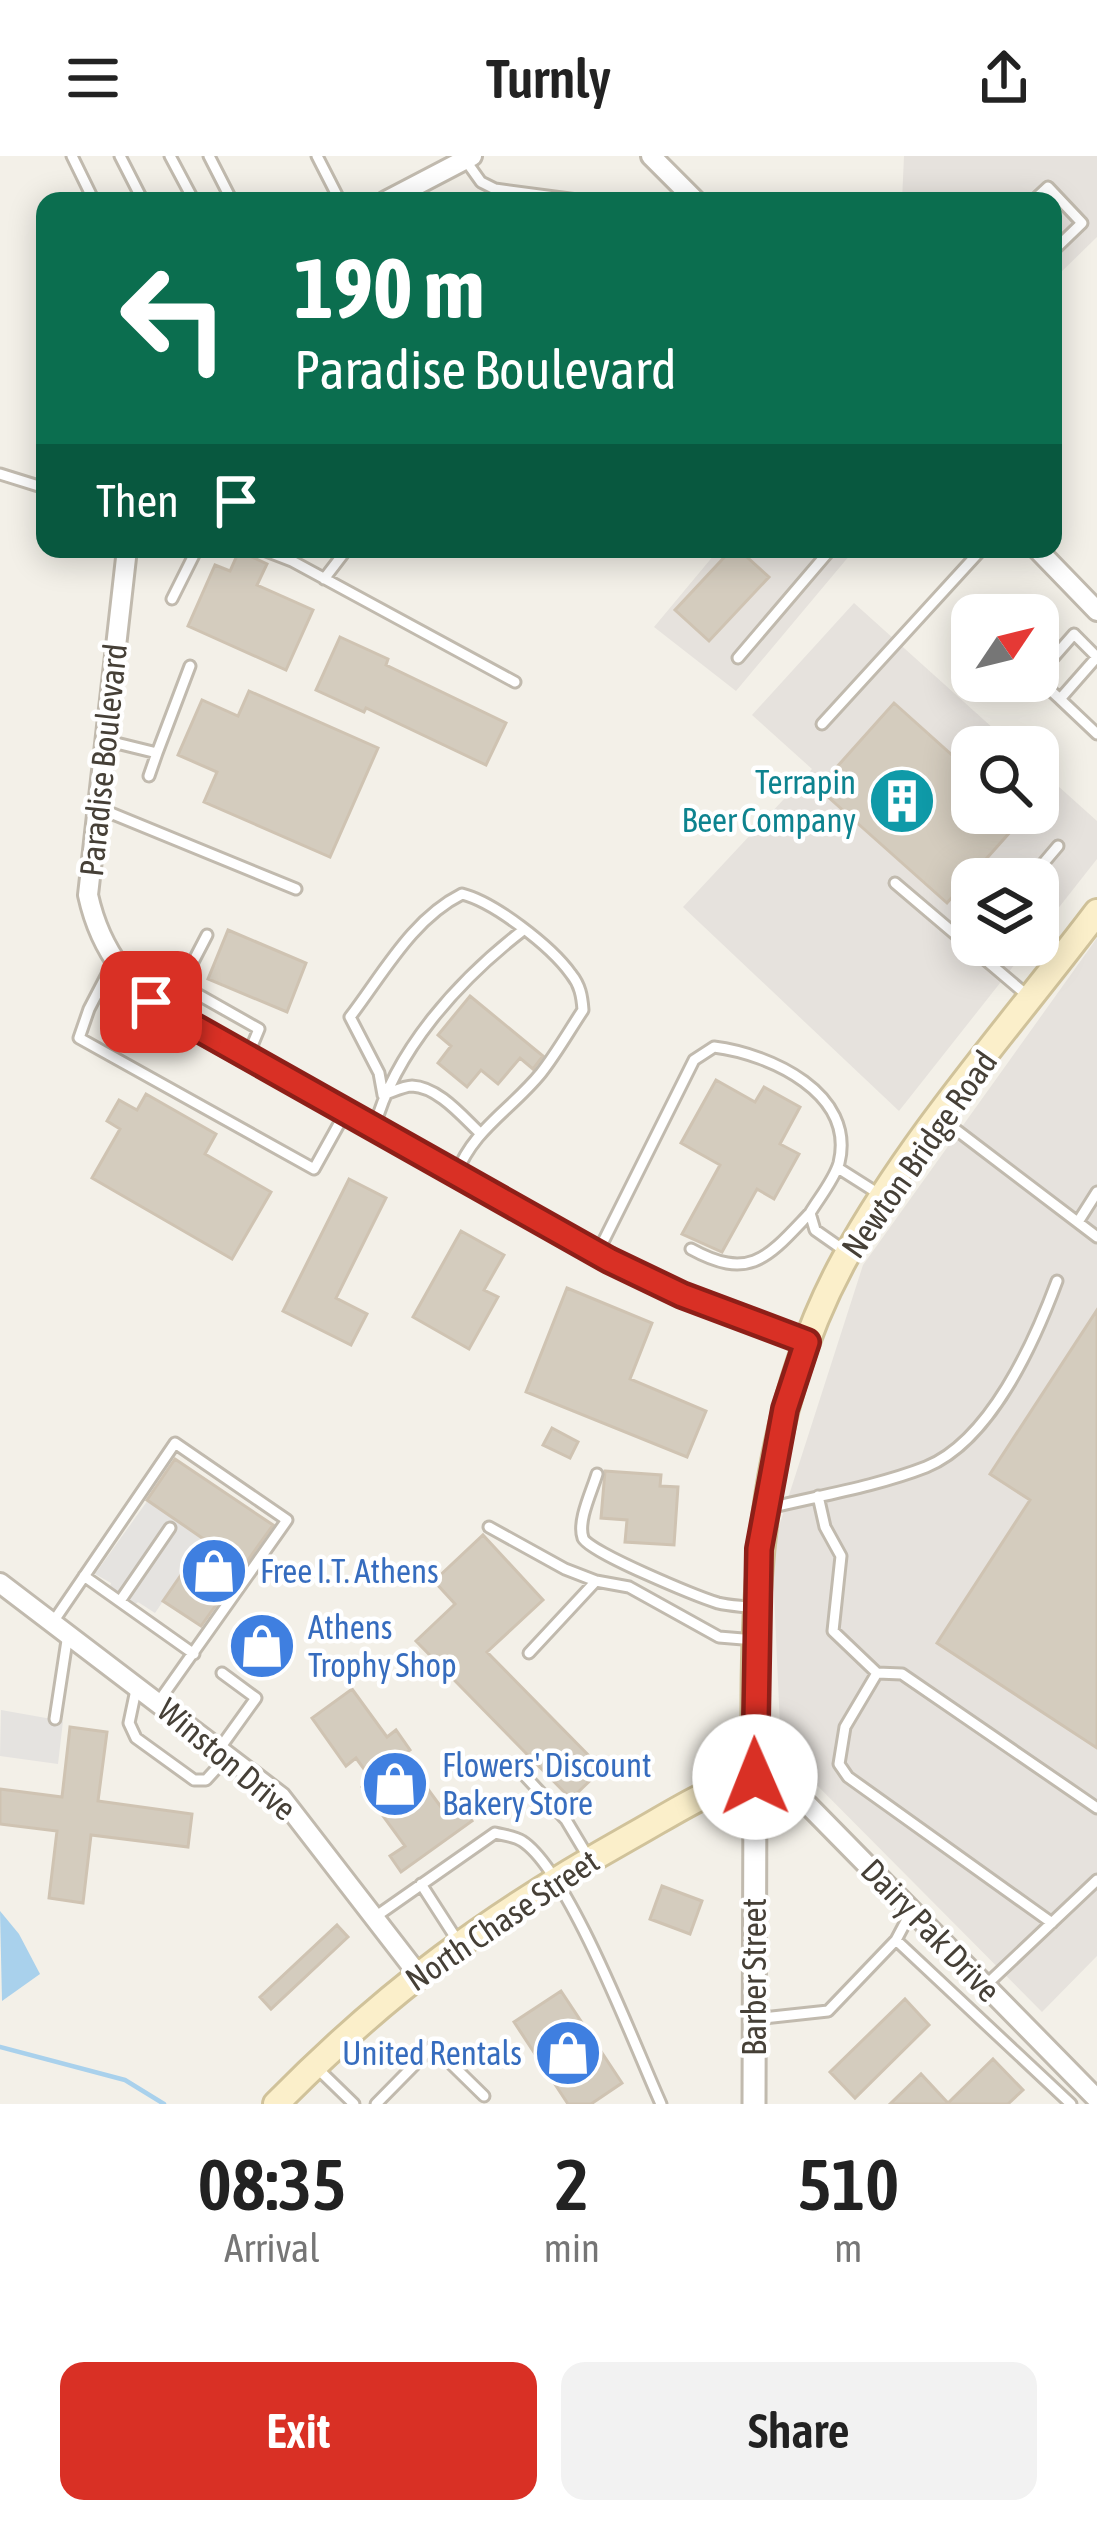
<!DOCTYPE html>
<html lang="en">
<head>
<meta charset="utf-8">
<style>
  :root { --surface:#fff; --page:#f2f2f2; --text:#222; --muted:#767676; --accent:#d93025 }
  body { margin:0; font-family:"Asap Condensed",sans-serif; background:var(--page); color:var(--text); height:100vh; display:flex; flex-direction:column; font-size:45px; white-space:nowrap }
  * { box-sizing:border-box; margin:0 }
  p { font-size:39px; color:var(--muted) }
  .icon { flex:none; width:66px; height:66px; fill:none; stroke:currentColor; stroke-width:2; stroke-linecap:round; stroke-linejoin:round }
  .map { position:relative; height:1948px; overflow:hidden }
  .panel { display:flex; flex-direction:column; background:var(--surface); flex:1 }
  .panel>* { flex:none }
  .hud { position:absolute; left:36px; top:36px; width:1026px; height:366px; border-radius:24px; box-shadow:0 6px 30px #0003; background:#0b6e4f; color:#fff; overflow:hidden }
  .needle { width:78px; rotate:55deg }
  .buttons { position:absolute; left:951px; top:438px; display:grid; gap:24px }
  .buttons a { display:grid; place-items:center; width:108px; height:108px; border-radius:24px; background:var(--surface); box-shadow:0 6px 30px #0003; font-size:60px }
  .pin { position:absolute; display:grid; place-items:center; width:102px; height:102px; color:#fff; margin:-51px; border-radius:24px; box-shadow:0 6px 18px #0006 }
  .me { position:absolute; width:132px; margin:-66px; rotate:359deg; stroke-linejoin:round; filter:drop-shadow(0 0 9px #0008) }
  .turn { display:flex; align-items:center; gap:42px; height:252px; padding:0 60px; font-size:54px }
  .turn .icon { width:156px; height:156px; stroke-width:2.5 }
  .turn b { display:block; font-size:84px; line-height:102px }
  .then { display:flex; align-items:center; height:114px; padding:0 60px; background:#0003; gap:24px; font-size:45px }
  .eta { display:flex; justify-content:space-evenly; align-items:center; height:204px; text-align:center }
  .eta b { font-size:72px; font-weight:600; line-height:84px }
  .action { display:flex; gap:24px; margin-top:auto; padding:24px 60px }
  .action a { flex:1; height:138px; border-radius:24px; background:var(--accent); color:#fff; font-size:48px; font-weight:600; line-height:138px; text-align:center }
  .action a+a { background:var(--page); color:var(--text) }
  header { display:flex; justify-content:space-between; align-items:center; height:156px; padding:0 60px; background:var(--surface); font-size:54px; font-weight:600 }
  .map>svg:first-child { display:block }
  .industrial { fill:#e6e2dd }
  .parking { fill:#e5e3e0 }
  .water { fill:#a9d1ec }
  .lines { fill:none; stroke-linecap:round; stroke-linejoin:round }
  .stream { stroke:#a9d1ec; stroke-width:4.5 }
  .building { fill:#d4ccbe; stroke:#cfc3b2; stroke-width:3 }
  .service-casing { stroke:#c1baae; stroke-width:15 }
  .minor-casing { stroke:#c1baae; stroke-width:24 }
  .tertiary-casing { stroke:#c1baae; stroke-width:27 }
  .secondary-casing { stroke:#d0c29a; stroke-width:30 }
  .service { stroke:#fff; stroke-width:9 }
  .minor { stroke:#fff; stroke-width:18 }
  .tertiary { stroke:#fff; stroke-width:21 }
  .secondary { stroke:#fbefca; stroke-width:24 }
  .route-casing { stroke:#8d1f18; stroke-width:30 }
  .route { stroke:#d93025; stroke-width:21 }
  .labels { text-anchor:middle; stroke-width:9; stroke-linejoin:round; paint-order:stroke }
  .street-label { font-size:33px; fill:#464037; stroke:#fff }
  .culture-label { font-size:33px; fill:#0d838f; stroke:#fff; text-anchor:end }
  .shop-label { font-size:33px; fill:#366cbe; stroke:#fff; text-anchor:start }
</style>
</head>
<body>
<header><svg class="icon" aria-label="menu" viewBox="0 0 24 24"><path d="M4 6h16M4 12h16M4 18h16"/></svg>Turnly<svg class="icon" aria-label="share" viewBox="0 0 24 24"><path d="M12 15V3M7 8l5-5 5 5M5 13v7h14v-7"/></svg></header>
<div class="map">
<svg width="1097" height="1948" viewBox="0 0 1097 1948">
  <rect width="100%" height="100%" fill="#f3f0e8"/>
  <path class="industrial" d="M904 0H1097V81L1053 124V45H902Z
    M719 393H855L736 535 654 471Z
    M854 447 1014 591H972V657H1038V612L1097 665V703L1038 778V723H972V789H1030L899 955 683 751 812 613 752 559Z
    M1097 782V1800L1042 1856 781 1593 772 1392 863 1109Z"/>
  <path class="parking" d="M148 1344 204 1384 155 1457 138 1446 131 1452 108 1437 111 1427 95 1418Z
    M1 1554 63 1565 58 1608 0 1600Z"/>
  <path class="water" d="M0 1755 19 1778 40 1818 2 1845Z"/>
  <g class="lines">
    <path class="stream" d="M0 1891 125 1924 164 1948"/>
  </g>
  <path class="building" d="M732 393H738L769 421 709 485 675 454Z
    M239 395 267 408 257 429 313 454 286 514 188 470 215 409 230 415Z
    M340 481 388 503 386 509 506 567 486 609 366 552 364 556 316 534Z
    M249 535 378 592 330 701 204 646 217 616 178 599 202 544 238 560Z
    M894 547 972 617V657H1027L947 747 818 632Z
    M228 774 306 807 287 856 208 823Z
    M470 840 543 900 533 913 520 902 498 928 481 914 467 931 438 907 451 890 438 879Z
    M716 924 755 946 764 931 800 951 780 988 799 998 774 1043 757 1033 722 1096 682 1078 720 1009 681 987Z
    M146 938 216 978 205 998 271 1036 232 1103 92 1022 120 973 107 965 119 944 137 954Z
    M349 1023 386 1042 336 1142 367 1158 351 1189 283 1155Z
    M461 1075 504 1099 484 1134 498 1141 469 1193 413 1161Z
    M567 1132 652 1167 630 1223 706 1255 687 1301 526 1236Z
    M1097 1154V1592L937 1487 1030 1344 990 1318Z
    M552 1272 578 1286 570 1302 543 1289Z
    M175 1303 273 1369 201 1470 163 1445 205 1384 147 1344Z
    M605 1315 661 1319 660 1330 678 1331 674 1389 625 1386 627 1364 601 1362Z
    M483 1379 543 1444 487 1496 602 1613 571 1643 416 1485 455 1448 434 1425Z
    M263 1462 287 1478 261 1517 238 1502Z
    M352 1533 387 1581 396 1574 410 1594 403 1599 441 1651 454 1641 472 1665 401 1716 390 1700 405 1690 362 1631 372 1624 356 1602 346 1610 312 1562Z
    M70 1571 107 1576 98 1645 192 1658 188 1691 91 1679 83 1747 49 1742 57 1675 0 1668V1633L62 1641Z
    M662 1730 702 1745 690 1778 650 1763Z
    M337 1769 348 1781 271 1853 260 1841Z
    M561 1835 622 1927 591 1948H568L514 1866Z
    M905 1843 929 1869 855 1942 830 1916Z
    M993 1903 1023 1934 1008 1948H890L921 1918 948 1947Z"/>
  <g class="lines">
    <defs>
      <path id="service" d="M72 0 94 45
        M120 0 143 45
        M170 0 194 45
        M209 0 232 45
        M317 0 340 45
        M466 5 481 26 495 33 585 45
        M1033 45 1048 31 1082 67 1053 95
        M0 318 45 332
        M261 393 292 405 515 526
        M324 423 347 393
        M172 443 197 393
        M1097 501 1060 543 1097 578
        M738 502 831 393
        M1038 519 1074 478 1097 501
        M1038 523 1060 543
        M822 568 982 393
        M104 584 157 597 190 510
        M149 620 157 597
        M96 651 296 733
        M1030 723 1058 690
        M895 727 1028 840
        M114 805 89 853 79 882 314 1013 344 959
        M183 830 259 873 247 902
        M168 854 207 779
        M383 939 379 917 350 861C383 818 412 763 462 738 494 746 551 790 571 818 580 829 582 840 583 854 569 875 556 898 541 917 511 954 473 973 456 1019
        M383 939C392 936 404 930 412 930 438 931 462 960 479 976
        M938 960 1097 1081
        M374 973C395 894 459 824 522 775
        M838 1012 879 1038
        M1078 1066 1097 1036
        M691 1093C751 1126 769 1100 810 1057
        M597 1098 694 904 714 891C770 898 856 937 839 1007 834 1024 819 1042 810 1057L815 1074 845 1095
        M597 1318C592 1335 577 1365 583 1382 588 1396 699 1441 718 1447 730 1450 743 1450 755 1452
        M818 1340 825 1371 841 1400 833 1475 877 1517 902 1518 1097 1652
        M773 1351C823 1339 877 1330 926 1311 990 1285 1034 1187 1057 1125
        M489 1371 565 1413 596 1425 629 1431 719 1481 755 1484
        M84 1420 194 1498
        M120 1445 170 1372
        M53 1466 175 1287 287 1364 159 1545
        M529 1497 596 1425
        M877 1517 845 1571 839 1608 848 1621 1052 1767
        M137 1529 129 1567 136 1582 194 1624H206L226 1602
        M55 1563 68 1478
        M220 1592 256 1542 222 1517
        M526 1621 566 1664 590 1704
        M421 1728 459 1787
        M375 1761 495 1677C502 1679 515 1680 522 1685 569 1715 635 1891 661 1948
        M896 1784 912 1754
        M986 1829 1097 1724
        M754 1863 828 1855 896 1784 1071 1948
        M318 1913 354 1948
        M376 1948 433 1890 484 1940"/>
      <path id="minor" d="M651 0 696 45
        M386 45 472 0
        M127 393 88 739C101 798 132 834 181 866L597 1098 683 1139 807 1186
        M1037 393 1097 455
        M0 1427 281 1641 417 1817
        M755 1621 781 1628 807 1648 1097 1943"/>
      <path id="tertiary" d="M754 1948 755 1621"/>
      <path id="secondary" d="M276 1948C388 1834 491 1759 630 1681 670 1659 710 1631 755 1621 752 1445 757 1263 844 1104 913 978 1011 870 1097 756"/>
    </defs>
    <use href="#service" class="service-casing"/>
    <use href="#minor" class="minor-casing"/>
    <use href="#tertiary" class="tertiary-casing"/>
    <use href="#secondary" class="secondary-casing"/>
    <use href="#service" class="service"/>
    <use href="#minor" class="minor"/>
    <use href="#tertiary" class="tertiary"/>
    <use href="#secondary" class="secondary"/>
  </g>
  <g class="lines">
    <defs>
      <path id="route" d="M151 846 609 1104 682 1139 807 1186 785 1253 759 1393 755 1621"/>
    </defs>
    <use href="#route" class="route-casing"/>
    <use href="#route" class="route"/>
  </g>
  <defs>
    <symbol id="building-disc" viewBox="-11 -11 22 22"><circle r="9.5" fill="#0f9aa8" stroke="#fff"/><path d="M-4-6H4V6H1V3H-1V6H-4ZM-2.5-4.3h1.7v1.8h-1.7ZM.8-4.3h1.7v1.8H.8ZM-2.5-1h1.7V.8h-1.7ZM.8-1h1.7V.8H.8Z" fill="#fff"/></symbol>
    <symbol id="shop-disc" viewBox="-11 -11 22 22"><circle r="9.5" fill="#3f7fe0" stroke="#fff"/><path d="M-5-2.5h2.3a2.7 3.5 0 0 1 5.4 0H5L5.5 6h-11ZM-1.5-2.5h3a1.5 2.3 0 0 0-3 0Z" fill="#fff"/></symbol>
  </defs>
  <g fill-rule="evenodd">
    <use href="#building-disc" x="864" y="607" width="76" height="76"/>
    <use href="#shop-disc" x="176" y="1377" width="76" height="76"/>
    <use href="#shop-disc" x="224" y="1452" width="76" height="76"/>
    <use href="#shop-disc" x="357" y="1590" width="76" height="76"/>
    <use href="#shop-disc" x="530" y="1859" width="76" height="76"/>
  </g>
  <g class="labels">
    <g class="street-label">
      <text transform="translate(103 604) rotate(-84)" y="12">Paradise Boulevard</text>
      <text transform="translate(919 998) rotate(-55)" y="12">Newton Bridge Road</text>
      <text transform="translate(227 1603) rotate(40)" y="12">Winston Drive</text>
      <text transform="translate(502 1764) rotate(-34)" y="12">North Chase Street</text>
      <text transform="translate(931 1774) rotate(46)" y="12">Dairy Pak Drive</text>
      <text transform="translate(754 1821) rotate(-90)" y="12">Barber Street</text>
    </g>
    <g class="culture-label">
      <text x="856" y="638">Terrapin<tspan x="856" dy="38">Beer Company</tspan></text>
    </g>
    <g class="shop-label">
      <text x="260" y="1427">Free I.T. Athens</text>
      <text x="308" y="1483">Athens<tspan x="308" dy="38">Trophy Shop</tspan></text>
      <text x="442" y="1621">Flowers' Discount<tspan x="442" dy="38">Bakery Store</tspan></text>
      <text x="522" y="1909" text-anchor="end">United Rentals</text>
    </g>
  </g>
</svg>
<div class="buttons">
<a><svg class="needle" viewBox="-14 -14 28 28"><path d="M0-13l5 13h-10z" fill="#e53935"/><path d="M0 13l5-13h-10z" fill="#767676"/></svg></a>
<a><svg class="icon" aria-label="search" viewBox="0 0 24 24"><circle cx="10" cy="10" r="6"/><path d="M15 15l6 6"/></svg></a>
<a><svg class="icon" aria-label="layers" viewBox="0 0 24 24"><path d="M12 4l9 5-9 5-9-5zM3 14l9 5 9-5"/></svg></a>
</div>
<div class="pin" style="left:151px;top:846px;background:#d93025"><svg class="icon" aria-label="arrive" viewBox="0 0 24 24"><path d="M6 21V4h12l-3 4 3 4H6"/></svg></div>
<svg class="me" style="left:755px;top:1621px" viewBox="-20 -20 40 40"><circle r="19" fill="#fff"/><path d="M0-13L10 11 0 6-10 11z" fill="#d93025"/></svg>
<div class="hud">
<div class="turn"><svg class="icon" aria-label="left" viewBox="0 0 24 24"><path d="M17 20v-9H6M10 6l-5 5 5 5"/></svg><div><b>190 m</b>Paradise Boulevard</div></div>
<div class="then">Then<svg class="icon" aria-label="arrive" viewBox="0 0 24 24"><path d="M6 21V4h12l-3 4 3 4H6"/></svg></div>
</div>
</div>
<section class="panel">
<div class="eta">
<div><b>08:35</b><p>Arrival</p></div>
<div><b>2</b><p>min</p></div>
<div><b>510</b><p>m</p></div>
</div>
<div class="action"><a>Exit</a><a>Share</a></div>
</section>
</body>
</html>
